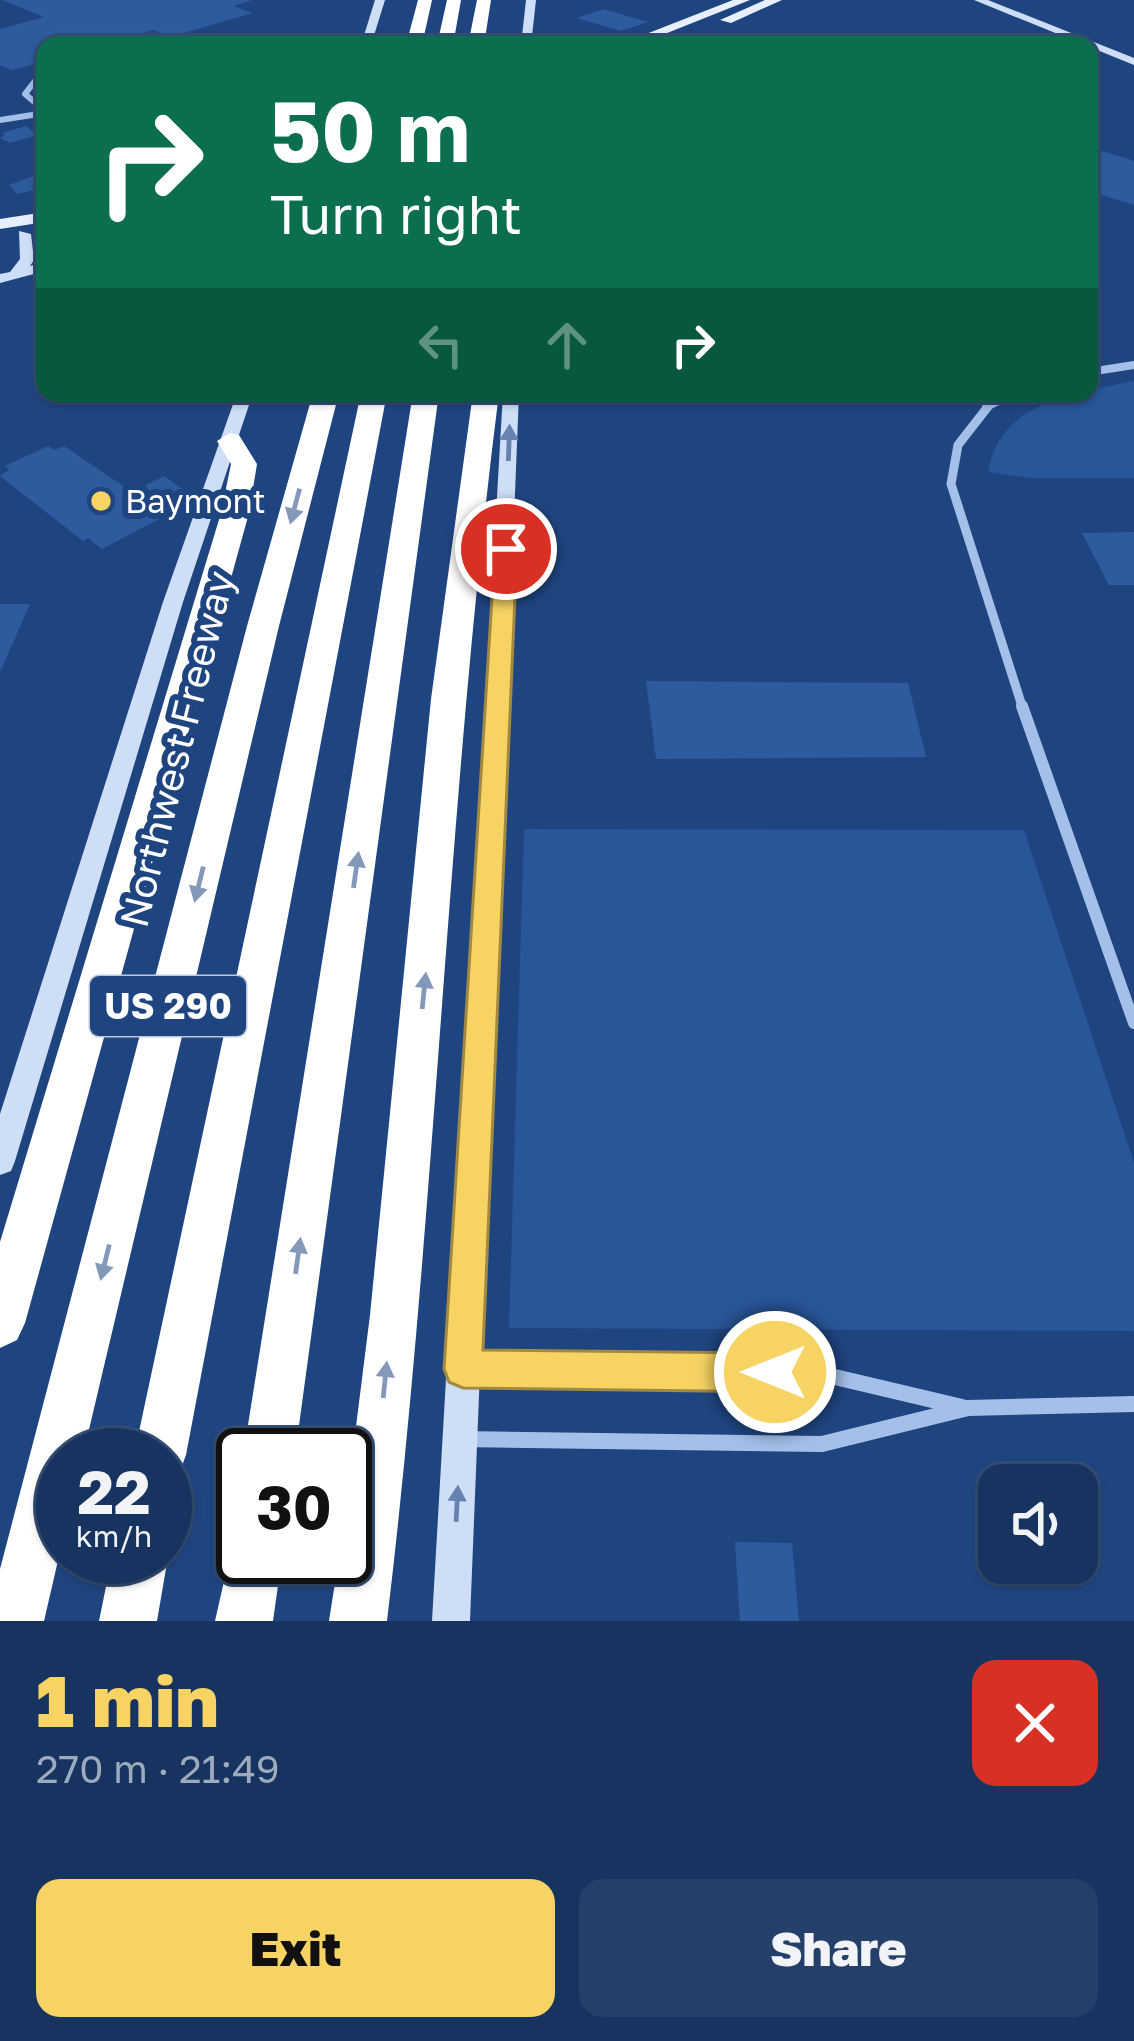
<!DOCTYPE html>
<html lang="en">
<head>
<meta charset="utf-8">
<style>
  :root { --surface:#173461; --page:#243f6a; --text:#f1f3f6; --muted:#9eaabd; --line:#364f76; --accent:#f7d364 }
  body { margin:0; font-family:"Golos Text",sans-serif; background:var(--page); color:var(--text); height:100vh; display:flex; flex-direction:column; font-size:45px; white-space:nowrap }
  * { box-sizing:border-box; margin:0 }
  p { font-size:39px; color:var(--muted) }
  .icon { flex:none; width:66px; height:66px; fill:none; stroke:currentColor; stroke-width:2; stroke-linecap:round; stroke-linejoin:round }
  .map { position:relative; height:1621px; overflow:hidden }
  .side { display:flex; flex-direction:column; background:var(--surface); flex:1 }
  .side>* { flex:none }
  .hud { position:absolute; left:36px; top:36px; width:1062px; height:366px; border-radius:24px; box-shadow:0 3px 9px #0004,0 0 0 3px var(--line); background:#0b6e4f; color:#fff; overflow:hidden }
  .fabs { position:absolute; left:978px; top:1464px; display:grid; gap:24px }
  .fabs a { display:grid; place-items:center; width:120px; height:120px; border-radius:24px; background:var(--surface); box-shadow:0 3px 9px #0004,0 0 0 3px var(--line); font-size:60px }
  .speed { position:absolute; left:36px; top:1428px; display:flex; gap:24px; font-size:60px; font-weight:700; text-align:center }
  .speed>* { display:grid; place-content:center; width:156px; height:156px; border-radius:50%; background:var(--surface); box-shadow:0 3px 9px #0004,0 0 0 3px var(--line); line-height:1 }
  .speed small { font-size:30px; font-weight:400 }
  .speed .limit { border:6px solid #111; border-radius:18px; background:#fff; color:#111 }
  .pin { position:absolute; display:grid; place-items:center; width:102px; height:102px; color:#fff; margin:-51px; border:6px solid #fff; border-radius:50%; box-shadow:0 3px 12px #0007 }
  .me { position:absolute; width:132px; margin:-66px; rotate:270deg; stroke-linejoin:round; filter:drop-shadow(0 0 9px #0008) }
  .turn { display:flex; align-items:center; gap:42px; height:252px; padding:0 36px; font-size:54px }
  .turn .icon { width:156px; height:156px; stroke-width:2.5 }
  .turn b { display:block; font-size:84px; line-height:102px }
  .lanes { display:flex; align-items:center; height:114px; padding:0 36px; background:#0003; justify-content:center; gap:60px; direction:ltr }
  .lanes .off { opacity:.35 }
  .round { display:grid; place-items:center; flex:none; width:126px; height:126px; border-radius:24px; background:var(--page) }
  .overview { display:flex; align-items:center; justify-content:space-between; height:204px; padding:0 36px }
  h1 { font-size:72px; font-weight:800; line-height:90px; color:var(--accent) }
  .button { display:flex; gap:24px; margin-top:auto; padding:24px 36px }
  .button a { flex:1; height:138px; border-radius:24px; background:var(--accent); color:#111; font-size:48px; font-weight:800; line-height:138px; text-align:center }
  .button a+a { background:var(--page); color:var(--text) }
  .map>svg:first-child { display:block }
  .green { fill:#285699 }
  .building { fill:#2e5b9e }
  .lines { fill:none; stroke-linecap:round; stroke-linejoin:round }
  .street-far4 { stroke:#a4c0e9; stroke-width:6 }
  .street-far3 { stroke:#a4c0e9; stroke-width:8 }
  .street-far2 { stroke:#a4c0e9; stroke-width:9 }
  .street-far1 { stroke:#a4c0e9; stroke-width:12 }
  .street { stroke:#a4c0e9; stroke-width:16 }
  .secondary { fill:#cfdef7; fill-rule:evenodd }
  .primary { fill:#e7effe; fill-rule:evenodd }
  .highway { fill:#fff; fill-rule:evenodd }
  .oneway { fill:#6582b0 }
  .oneway2 { fill:#8499ba }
  .route { fill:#f7d364; stroke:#a18941; stroke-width:3 }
  .poi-dot { fill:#f7d364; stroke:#1f4581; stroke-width:4.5 }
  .labels { text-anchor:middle; stroke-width:12; stroke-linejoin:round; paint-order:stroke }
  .far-poi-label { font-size:33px; fill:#fff; stroke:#1f4581; text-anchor:start }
  .shield { fill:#1f4581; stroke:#bcc7d9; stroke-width:3 }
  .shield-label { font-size:36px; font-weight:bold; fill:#fff }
  .street-label { font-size:39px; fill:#fff; stroke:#1f4581 }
</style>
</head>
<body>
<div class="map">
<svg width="1134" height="1621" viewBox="0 0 1134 1621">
  <rect width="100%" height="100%" fill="#1f4581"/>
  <path class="green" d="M1134 381V478H1030L988 472C999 401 1078 393 1134 381Z
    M524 829 1024 830 1134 1163V1331L509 1328Z"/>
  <path class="building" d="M2 0H252L234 6 253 13 170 37 153 30 101 45H45V61L12 70 0 65V29L44 17Z
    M603 9 648 22 621 31 577 18Z
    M26 126 37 135 10 143 0 138 5 135 2 133Z
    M1103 151 1134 161V205L1089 191V156Z
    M36 175 44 184 31 187 34 190 17 194 9 185Z
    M638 393H696L697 400 638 399Z
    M48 446 55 450 64 446 132 492 164 476 187 492 155 509 165 516 102 549 88 538 83 541 0 476 9 470 5 466Z
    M1134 532V585H1109L1082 533Z
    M0 604H30L0 672Z
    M646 681 908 683 926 757 656 759Z
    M735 1542 792 1543 799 1621H740Z"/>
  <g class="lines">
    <path class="street-far4" d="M35 81 25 94 45 111
      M0 120 45 113"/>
    <path class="street-far3" d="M1089 372 1134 365
      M986 407 1016 393"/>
    <path class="street-far2" d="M990 404 958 445 951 484 1023 709"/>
    <path class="street-far1" d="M1022 706 1134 1023"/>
    <path class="street" d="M464 1369 818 1373 962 1407
      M461 1439 822 1444 968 1408 1134 1404"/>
    <path class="secondary" d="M375 0H385L371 45H361Z
      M526 0H536L531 45H521Z
      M974 0H988L1134 58V65Z
      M19 231 31 234 34 260 30 266 45 262V271L0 283V274L10 272 20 259Z
      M237 393H253L183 602 15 1161 11 1171 0 1175V1114L163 602Z
      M503 393H519L470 1621H432Z"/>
    <path class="primary" d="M733 0H750L637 45H618Z
      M765 0H782L731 23 720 20Z
      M45 212V222L0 229V219Z"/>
    <path class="highway" d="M418 0H432L422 45H406Z
      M447 0H461L453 45H437Z
      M477 0H491L484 45H468Z
      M313 393H339L279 626 83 1455H63V1539L44 1621H0V1569L247 626Z
      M361 393H387L186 1455 179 1474 165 1479V1455H134Z
      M413 393H439L295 1455 243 1456Z
      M473 393H499C447 801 436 1213 387 1621H329L339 1557H345V1514L370 1315 431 699Z
      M230 433 239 435 257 464 249 513 25 1323 17 1340 0 1348V1242L221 513 231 464 217 441Z
      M243 1534V1557H282L273 1621H215L234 1537Z
      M165 1550 168 1557 157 1621H99L112 1557H165Z"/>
  </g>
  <defs><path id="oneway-solid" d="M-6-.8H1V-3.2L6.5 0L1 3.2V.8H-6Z" transform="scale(3)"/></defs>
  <g class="oneway">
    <use href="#oneway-solid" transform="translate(509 443) rotate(-88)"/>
    <use href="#oneway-solid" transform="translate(457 1504) rotate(-87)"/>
  </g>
  <g class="oneway2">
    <use href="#oneway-solid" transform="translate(295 506) rotate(105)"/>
    <use href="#oneway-solid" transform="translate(356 870) rotate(-82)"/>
    <use href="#oneway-solid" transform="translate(199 884) rotate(104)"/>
    <use href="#oneway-solid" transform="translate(424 991) rotate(-84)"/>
    <use href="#oneway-solid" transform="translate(298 1256) rotate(-82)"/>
    <use href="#oneway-solid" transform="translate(105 1262) rotate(104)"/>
    <use href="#oneway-solid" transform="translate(385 1380) rotate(-84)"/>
  </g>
  <path class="route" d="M506 543 517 549 483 1350 775 1353 789 1359 794 1372 789 1386 775 1392 463 1388 449 1382 444 1369 495 549Z"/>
  <circle class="poi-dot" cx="101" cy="501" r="12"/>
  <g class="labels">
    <g class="far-poi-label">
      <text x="125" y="513">Baymont</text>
    </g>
    <rect class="shield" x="90" y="976" width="156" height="60" rx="9"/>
    <g class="shield-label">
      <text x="168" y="1019">US 290</text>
    </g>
    <g class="street-label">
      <text transform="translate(177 749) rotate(-76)" y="14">Northwest Freeway</text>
    </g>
  </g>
</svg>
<div class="fabs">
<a><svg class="icon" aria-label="sound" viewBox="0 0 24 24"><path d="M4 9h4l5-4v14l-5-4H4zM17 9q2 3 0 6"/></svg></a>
</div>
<div class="speed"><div>22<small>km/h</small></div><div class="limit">30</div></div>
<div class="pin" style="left:506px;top:549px;background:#d93025"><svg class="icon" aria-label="arrive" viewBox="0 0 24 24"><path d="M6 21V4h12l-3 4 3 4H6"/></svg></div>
<svg class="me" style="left:775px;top:1372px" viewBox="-20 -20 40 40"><circle r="17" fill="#f7d364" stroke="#fff" stroke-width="3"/><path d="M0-11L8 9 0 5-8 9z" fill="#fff"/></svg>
<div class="hud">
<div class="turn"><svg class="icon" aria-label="right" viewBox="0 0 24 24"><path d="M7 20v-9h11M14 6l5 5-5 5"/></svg><div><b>50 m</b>Turn right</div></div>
<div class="lanes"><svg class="icon off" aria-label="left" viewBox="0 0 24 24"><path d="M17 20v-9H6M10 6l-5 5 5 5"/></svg><svg class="icon off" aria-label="ahead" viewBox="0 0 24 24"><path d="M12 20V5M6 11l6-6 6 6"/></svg><svg class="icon" aria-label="right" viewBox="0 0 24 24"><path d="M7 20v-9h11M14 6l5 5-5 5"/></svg></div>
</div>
</div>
<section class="side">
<div class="overview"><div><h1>1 min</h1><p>270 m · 21:49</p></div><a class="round" style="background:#d93025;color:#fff"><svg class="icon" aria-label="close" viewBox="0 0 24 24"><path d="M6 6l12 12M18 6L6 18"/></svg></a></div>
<div class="button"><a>Exit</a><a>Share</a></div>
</section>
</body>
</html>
